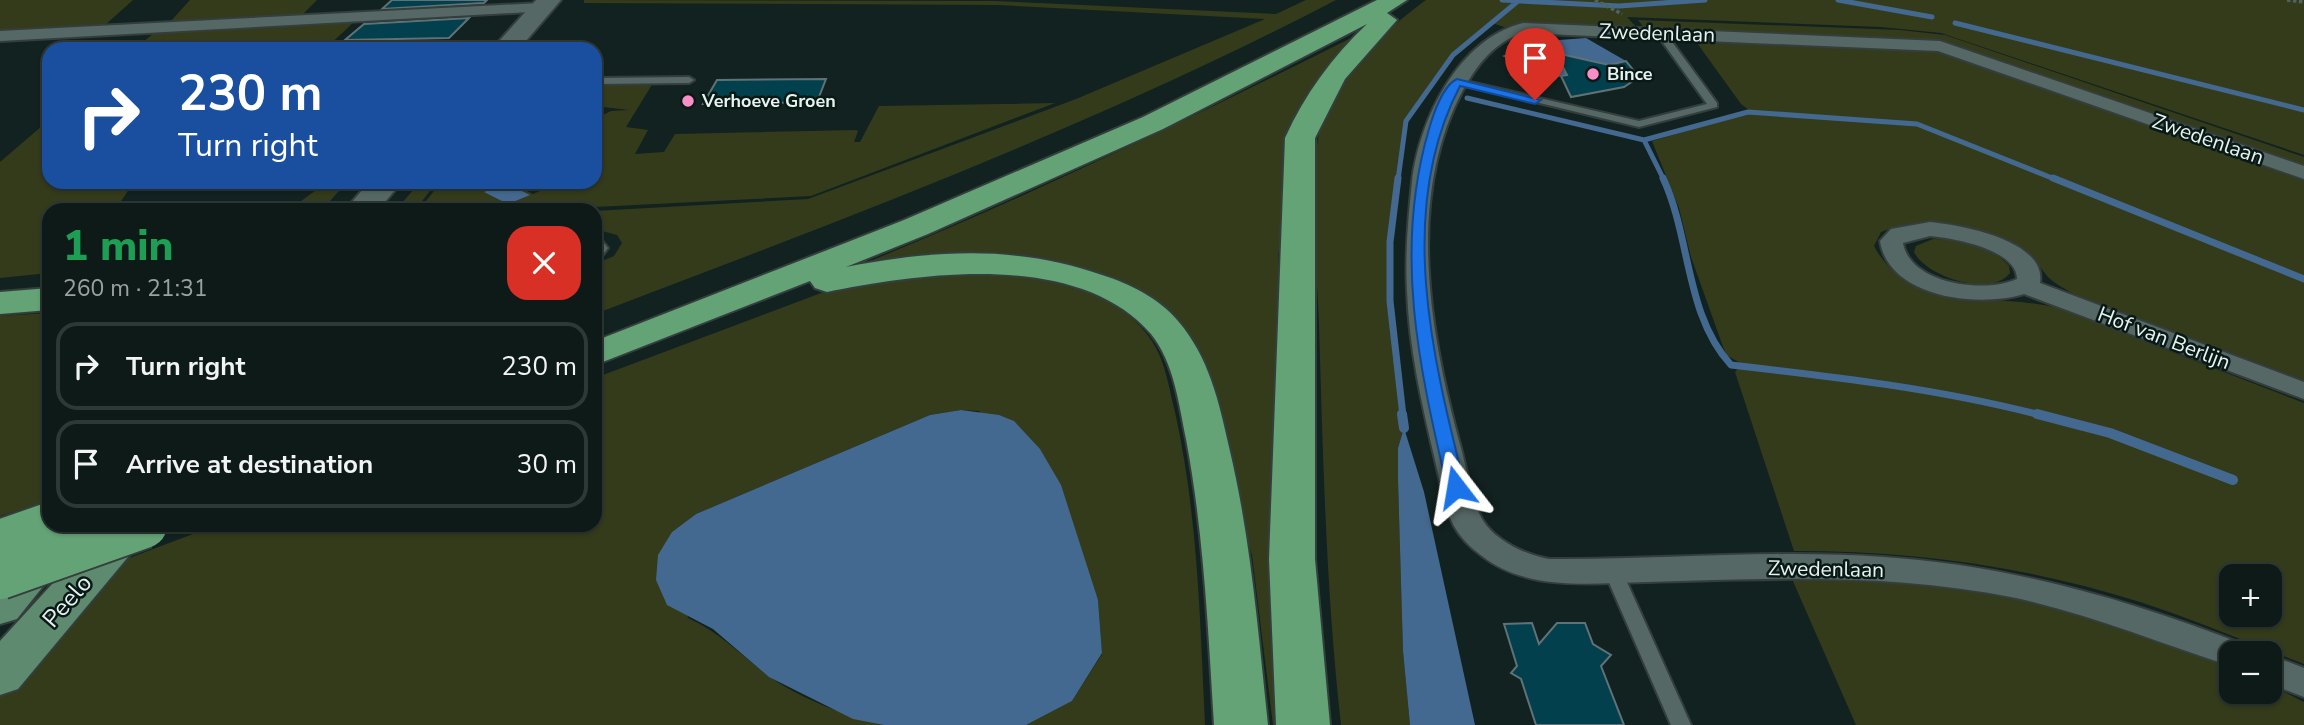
<!DOCTYPE html>
<html lang="en">
<head>
<meta charset="utf-8">
<style>
  :root { --surface:#0e1a18; --page:#1c2725; --text:#f1f3f6; --muted:#9ba1a2; --line:#2e3837 }
  body { margin:0; font-family:"Nunito Sans",sans-serif; background:var(--page); color:var(--text); height:100vh; display:flex; flex-direction:column; font-size:26px; white-space:nowrap }
  * { box-sizing:border-box; margin:0 }
  p { font-size:23px; color:var(--muted) }
  .icon { flex:none; width:38px; height:38px; fill:none; stroke:currentColor; stroke-width:2; stroke-linecap:round; stroke-linejoin:round }
  .map { position:relative; flex:1; overflow:hidden }
  .sheet { position:absolute; left:42px; top:203px; width:560px; height:329px; display:flex; flex-direction:column; background:var(--surface); border-radius:21px; box-shadow:0 2px 5px #0004,0 0 0 2px var(--line) }
  .sheet>* { flex:none }
  .top-card { position:absolute; left:42px; top:42px; width:560px; height:147px; border-radius:21px; box-shadow:0 2px 5px #0004,0 0 0 2px var(--line); background:#1a4fa0; color:#fff; overflow:hidden }
  .tools { position:absolute; left:2219px; top:564px; display:grid; gap:14px }
  .tools a { display:grid; place-items:center; width:63px; height:63px; border-radius:14px; background:var(--surface); box-shadow:0 2px 5px #0004,0 0 0 2px var(--line); font-size:35px }
  .pin { position:absolute; display:grid; place-items:center; width:60px; height:60px; color:#fff; margin:-72px -30px; border-radius:50% 50% 50% 0; rotate:-45deg; box-shadow:0 0 7px #0007 }
  .pin .icon { rotate:45deg }
  .me { position:absolute; width:77px; margin:-38px; rotate:346deg; stroke-linejoin:round; filter:drop-shadow(0 0 5px #0008) }
  .turn { display:flex; align-items:center; gap:24px; height:147px; padding:0 21px; font-size:32px }
  .turn .icon { width:91px; height:91px; stroke-width:2.5 }
  .turn b { display:block; font-size:49px; line-height:60px }
  .round { display:grid; place-items:center; flex:none; width:74px; height:74px; border-radius:21px; background:var(--page) }
  .head { display:flex; align-items:center; justify-content:space-between; height:119px; padding:0 21px }
  h1 { font-size:42px; font-weight:800; line-height:52px; color:#1e9e55 }
  ul { padding:0; list-style:none }
  li { display:flex; align-items:center; gap:21px; height:88px; margin:0 14px 10px; padding:0 7px; border:4px solid var(--line); border-radius:21px }
  li div { flex:1 }
  li b { display:block; font-size:26px }
  li em { font-style:normal }
  .map>svg:first-child { display:block }
  .green { fill:#343b1b; fill-rule:evenodd }
  .water { fill:#446990 }
  .lines { fill:none; stroke-linecap:round; stroke-linejoin:round }
  .stream-far2 { stroke:#446990; stroke-width:5 }
  .stream-far1 { stroke:#446990; stroke-width:7 }
  .stream { stroke:#446990; stroke-width:10 }
  .building { fill:#02404d; stroke:#607277; stroke-width:2 }
  .service-casing { stroke:#343e3d; stroke-width:4 }
  .minor-casing { stroke:#343e3d; stroke-width:4 }
  .secondary-casing { stroke:#343e3d; stroke-width:4 }
  .primary-casing { stroke:#343e3d; stroke-width:4 }
  .motorway-casing { stroke:#343e3d; stroke-width:4 }
  .path { stroke:#53615f; stroke-width:3.5; stroke-dasharray:3.5 2.5; stroke-linecap:butt }
  .service { fill:#566865; fill-rule:evenodd }
  .minor { fill:#566865; fill-rule:evenodd }
  .secondary { fill:#566865; fill-rule:evenodd }
  .primary { fill:#5e8b6f; fill-rule:evenodd }
  .motorway { fill:#63a375; fill-rule:evenodd }
  .motorway-bridge-casing { stroke:#343e3d; stroke-width:50; stroke-linecap:butt }
  .motorway-bridge { stroke:#63a375; stroke-width:46 }
  .route { fill:#1a73e8; stroke:#114b97; stroke-width:2 }
  .poi-dot { fill:#fa8fc7; stroke:#091916; stroke-width:2.5 }
  .labels { text-anchor:middle; stroke-width:5; stroke-linejoin:round; paint-order:stroke }
  .far-poi-label { font-size:18px; font-weight:bold; fill:#e8f2f0; stroke:#091916; text-anchor:start }
  .street-label { font-size:21px; fill:#e8f2f0; stroke:#091916 }
  .near-street-label { font-size:24px; fill:#e8f2f0; stroke:#091916 }
</style>
</head>
<body>
<div class="map">
<svg width="2304" height="725" viewBox="0 0 2304 725">
  <rect width="100%" height="100%" fill="#122220"/>
  <path class="green" d="M0 0H133L104 26 0 31Z
    M190 0H317L302 15 170 22Z
    M584 0 994 1 1276 14 1306 0H1336C1098 124 845 219 595 314V264L614 256 622 243 617 235 595 229V211L808 199 1076 99 1265 19 998 5 584 3Z
    M1426 0H2304V155L1941 33 1881 27 1627 17 1638 29 1526 25 1504 27 1492 23 1453 55 1406 121 1397 177 1390 242V301L1404 428 1398 448V480L1403 651 1410 725H1341C1326 591 1323 458 1319 324 1317 256 1301 154 1333 93 1351 60 1396 22 1426 0Z
    M1638 20 1900 30 1945 35 2304 157V169L1969 51 1645 29Z
    M355 21 325 49H135L155 32Z
    M1365 31 1325 71 1313 89 1278 255 1282 725H1273L1252 555 1196 366 1079 270 838 274C1018 202 1192 118 1365 31Z
    M1704 40 1941 52 2304 181V380L2075 295C2066 289 2055 284 2048 277 2042 270 2037 262 2030 256 1991 225 1928 213 1881 232L1874 246C1910 314 1997 292 2058 308L2304 403V664C2249 643 2195 620 2140 602 2027 566 1912 551 1794 551L1735 372 1742 364 1726 355 1691 257 1679 208 1652 141 1748 113 1749 110 1741 104 1697 43ZM2231 576H2270V614H2231Z
    M653 83 626 127 648 130 635 154 664 152 675 134 856 130 858 131 854 142H860L879 106 1055 103 811 196 535 210H419L441 182H526L518 186 533 194 561 182H595V168L602 164 595 161V119L611 111 629 110 595 106V84Z
    M49 120V182H134L115 210H49V273L0 278V162Z
    M327 182H347L322 210H289Z
    M420 182H437L415 210H396Z
    M1933 239C1961 239 1990 245 2009 266L2010 273C1992 298 1926 277 1914 252L1916 246Z
    M992 271C1046 279 1109 287 1146 333 1165 356 1168 384 1175 412 1198 516 1200 620 1205 725H1026L1072 701 1102 654 1098 600 979 411 961 410 930 415 696 514 672 532 688 618C719 632 740 654 766 674 794 696 850 718 884 725H0V687L108 566 217 525H595V378L821 293 885 278Z
    M49 313V497L46 502 0 516V316Z
    M1792 579 1907 582 1982 591 2037 602 2231 663V691H2270V679L2276 681 2272 686 2304 702V725H1856Z"/>
  <path class="water" d="M1586 38 1626 61 1609 65 1557 53 1567 75 1550 79 1502 56 1533 42Z
    M506 183 530 195 508 204 484 192Z
    M961 410 999 415 1014 421 1040 449 1061 485 1098 600 1102 653 1072 701 1026 725H884L853 719 769 677 713 629 667 605 656 580 658 555 672 532 696 514 930 415Z
    M1404 428 1424 492 1475 725H1410L1403 651 1398 480V448Z"/>
  <g class="lines">
    <path class="stream-far2" d="M1502 0 1619 6 1705 0
      M1838 0 1932 17
      M1955 23 2304 110
      M1467 98 1644 140 1748 112 1917 124 2057 180
      M1644 140 1664 180
      M1398 180 1406 121 1453 55 1518 1"/>
    <path class="stream-far1" d="M1398 178 1390 242V301L1403 416
      M1663 178C1691 238 1685 315 1731 365 1837 377 1941 389 2044 416
      M2053 178 2304 279"/>
    <path class="stream" d="M1402 414 1404 428
      M2037 414 2110 433 2233 480"/>
  </g>
  <path class="building" d="M392 0H487L484 3 382 9Z
    M469 18 449 38 345 40 364 24Z
    M1556 53 1609 65 1626 61 1639 77 1624 87 1571 97 1561 76 1567 75Z
    M826 79 817 102 703 104 717 80Z
    M1532 623 1539 644 1557 623H1585L1593 644 1611 655 1601 666 1624 725H1536L1521 679 1511 673 1517 666 1504 624Z"/>
  <g class="lines">
    <defs>
      <path id="service" d="M1661 30 1664 31 1717 103V107L1639 127 1452 82 1457 79 1639 121 1707 104 1656 33Z
        M595 78 689 77 694 80 689 83 595 84Z
        M595 236 599 237 608 248 599 260 595 261Z
        M1613 565 1619 567 1622 571 1691 725H1671L1604 571 1607 567Z"/>
      <path id="minor" d="M541 3 547 5V11L0 41V31Z
        M1523 23 1940 41 2304 166V179L1938 51 1523 33C1494 42 1477 65 1463 90 1405 198 1430 335 1461 448 1467 470 1471 499 1482 519 1495 541 1526 555 1549 559 1660 560 1772 549 1883 557 2008 565 2127 599 2243 644L2248 653H2231V666C2159 643 2090 614 2016 598 1893 573 1771 578 1647 582 1592 583 1528 592 1482 556 1471 548 1460 537 1454 526 1444 507 1440 481 1435 460 1422 405 1409 348 1407 291 1405 254 1408 219 1412 182 1419 120 1458 39 1523 23Z
        M1930 222C1960 225 2047 240 2040 283L2304 382V399L2024 294C1978 308 1889 298 1880 241L1891 229ZM1930 236C1952 238 2017 249 2017 279 1984 294 1910 284 1903 243Z
        M2270 655 2304 668V697L2270 684Z"/>
      <path id="secondary" d="M536 0H561L519 49H492Z
        M369 182H402L378 210H345Z"/>
      <path id="primary" d="M106 525 153 527 18 689 0 695V641Z
        M41 543 57 548 64 560 17 619 0 624V575L25 548Z"/>
      <path id="motorway" d="M1377 0H1407L1387 13 1397 20 1345 79 1315 138V559L1330 725H1276L1269 559 1285 138C1305 94 1332 57 1367 24L1163 129 928 234 846 267C932 250 1018 245 1102 275 1130 284 1159 298 1178 321 1209 357 1219 402 1229 447 1251 539 1258 631 1268 725H1214C1208 629 1204 535 1186 439 1179 405 1174 362 1151 334 1078 250 922 273 827 292L815 288 810 281 595 365V341L904 220 1143 117Z
        M49 288V310L0 314V292Z"/>
    </defs>
    <use href="#service" class="service-casing"/>
    <use href="#minor" class="minor-casing"/>
    <use href="#secondary" class="secondary-casing"/>
    <use href="#primary" class="primary-casing"/>
    <use href="#motorway" class="motorway-casing"/>
    <path class="path" d="M1595 0 1622 14
      M2287 0 2304 2"/>
    <use href="#service" class="service"/>
    <use href="#minor" class="minor"/>
    <use href="#secondary" class="secondary"/>
    <use href="#primary" class="primary"/>
    <use href="#motorway" class="motorway"/>
    <defs>
      <path id="motorway-bridge" d="M0 543 52 525
        M0 576 144 525"/>
    </defs>
    <use href="#motorway-bridge" class="motorway-bridge-casing"/>
    <use href="#motorway-bridge" class="motorway-bridge"/>
  </g>
  <path class="route" d="M1457 79 1541 100 1535 104 1460 86C1395 210 1433 360 1465 487L1456 493 1447 487C1419 367 1393 251 1429 129 1433 115 1443 85 1457 79Z"/>
  <g class="poi-dot">
    <circle cx="1593" cy="74" r="7"/>
    <circle cx="688" cy="101" r="7"/>
  </g>
  <g class="labels">
    <g class="far-poi-label">
      <text x="1607" y="80">Bince</text>
      <text x="702" y="107">Verhoeve Groen</text>
    </g>
    <g class="street-label">
      <text transform="translate(1657 33) rotate(2)" y="7">Zwedenlaan</text>
      <text transform="translate(2208 139) rotate(19)" y="7">Zwedenlaan</text>
      <text transform="translate(2164 338) rotate(21)" y="7">Hof van Berlijn</text>
      <text transform="translate(1826 569) rotate(1)" y="7">Zwedenlaan</text>
    </g>
    <g class="near-street-label">
      <text transform="translate(67 601) rotate(-49)" y="8">Peelo</text>
    </g>
  </g>
</svg>
<div class="tools">
<a>+</a>
<a>−</a>
</div>
<div class="pin" style="left:1535px;top:100px;background:#d93025"><svg class="icon" aria-label="arrive" viewBox="0 0 24 24"><path d="M6 21V4h12l-3 4 3 4H6"/></svg></div>
<svg class="me" style="left:1456px;top:487px" viewBox="-20 -20 40 40"><path d="M0-17L14 15 0 8-14 15z" fill="#1a73e8" stroke="#fff" stroke-width="4"/></svg>
<div class="top-card">
<div class="turn"><svg class="icon" aria-label="right" viewBox="0 0 24 24"><path d="M7 20v-9h11M14 6l5 5-5 5"/></svg><div><b>230 m</b>Turn right</div></div>
</div>
<section class="sheet">
<div class="head"><div><h1>1 min</h1><p>260 m · 21:31</p></div><a class="round" style="background:#d93025;color:#fff"><svg class="icon" aria-label="close" viewBox="0 0 24 24"><path d="M6 6l12 12M18 6L6 18"/></svg></a></div>
<ul>
<li><svg class="icon" aria-label="right" viewBox="0 0 24 24"><path d="M7 20v-9h11M14 6l5 5-5 5"/></svg><div><b>Turn right</b></div><em>230 m</em></li>
<li><svg class="icon" aria-label="arrive" viewBox="0 0 24 24"><path d="M6 21V4h12l-3 4 3 4H6"/></svg><div><b>Arrive at destination</b></div><em>30 m</em></li>
</ul>
</section>
</div>
</body>
</html>
